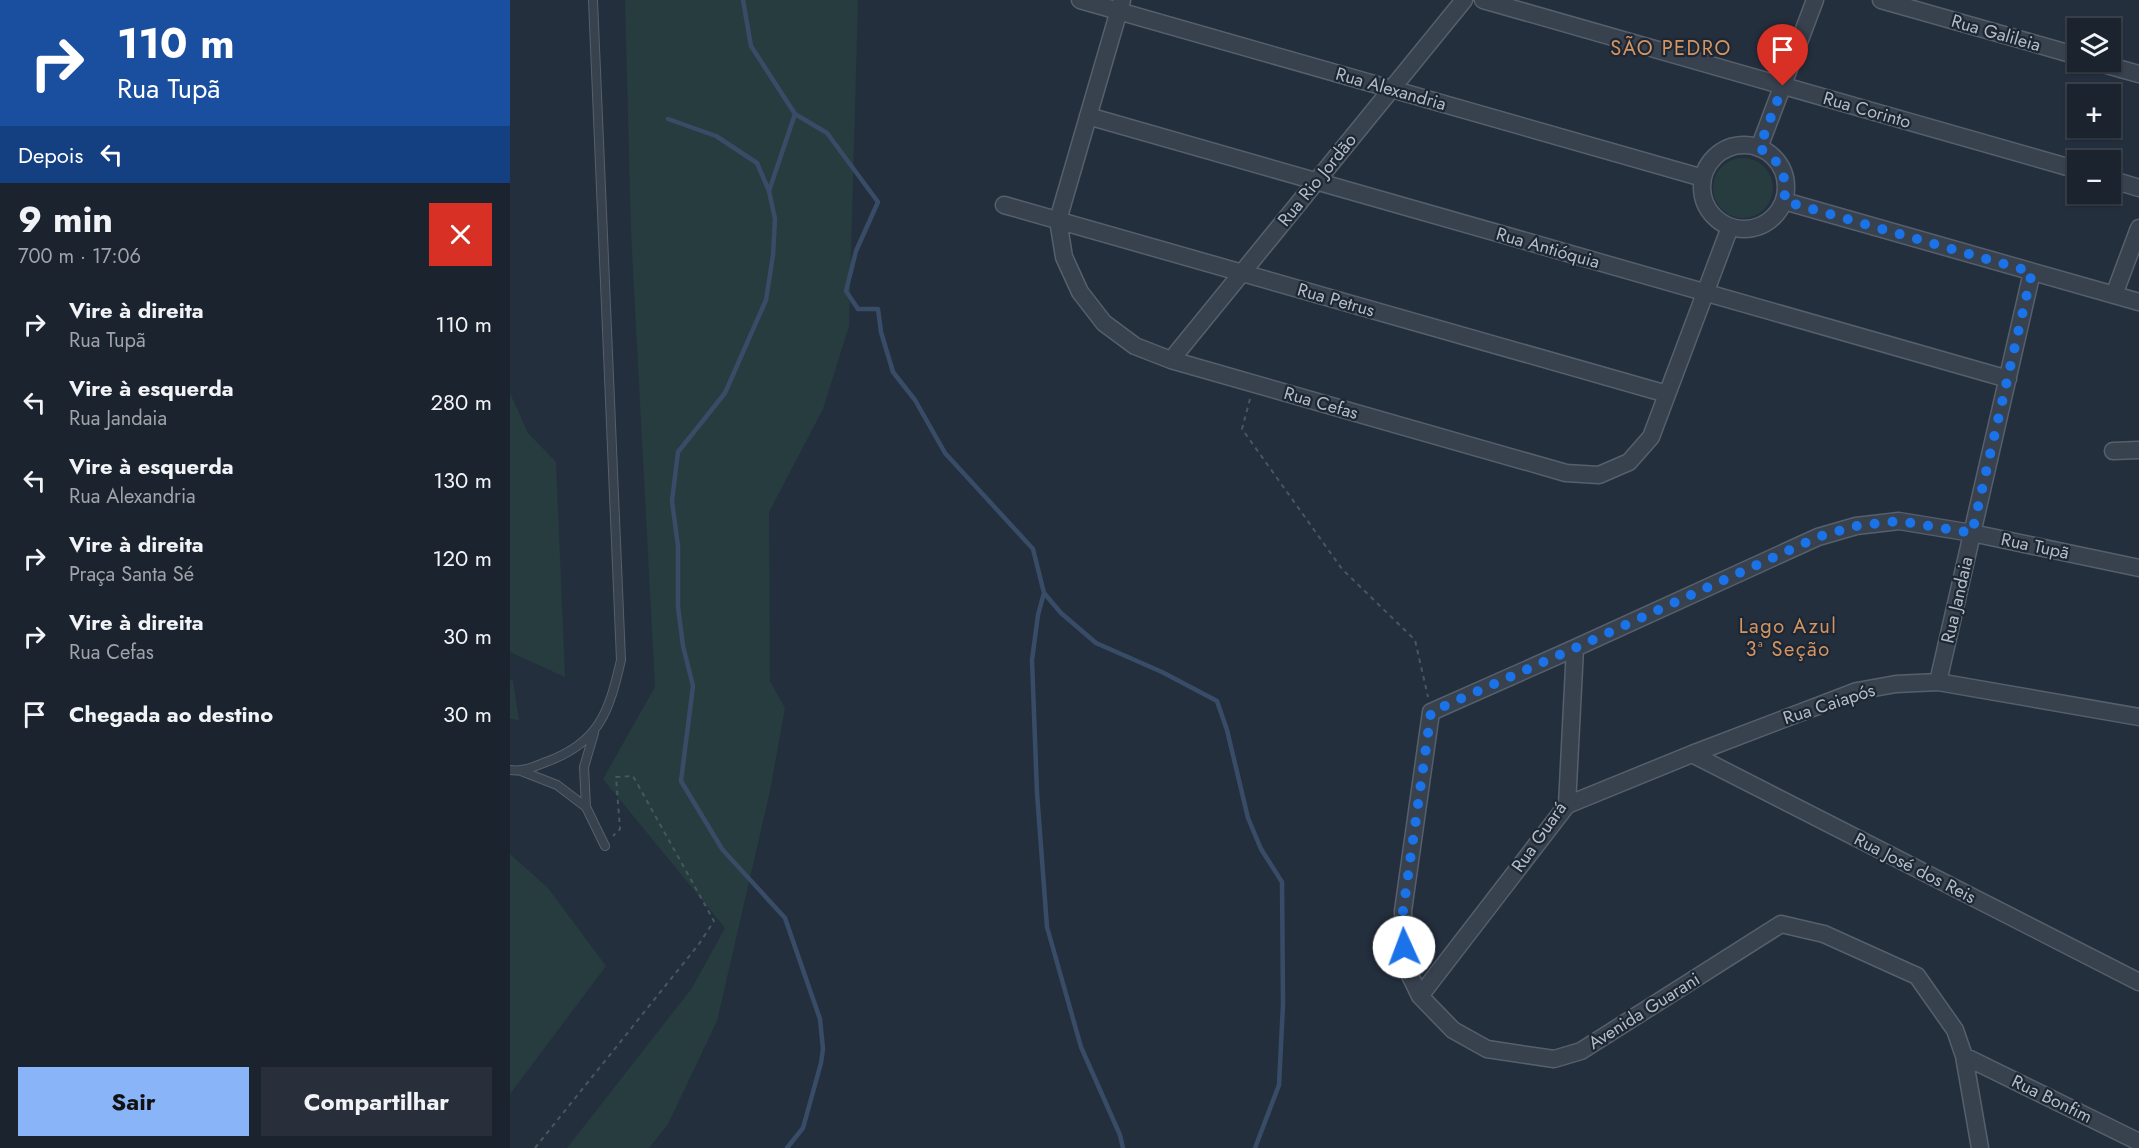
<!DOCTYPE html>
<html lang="pt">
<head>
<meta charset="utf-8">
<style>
  :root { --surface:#1b232e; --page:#282f3a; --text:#f1f3f6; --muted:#a0a4aa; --line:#39404a; --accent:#8ab4f8 }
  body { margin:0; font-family:Jost,sans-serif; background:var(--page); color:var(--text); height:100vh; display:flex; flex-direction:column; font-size:22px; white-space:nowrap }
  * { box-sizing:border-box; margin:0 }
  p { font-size:20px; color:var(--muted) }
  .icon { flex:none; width:33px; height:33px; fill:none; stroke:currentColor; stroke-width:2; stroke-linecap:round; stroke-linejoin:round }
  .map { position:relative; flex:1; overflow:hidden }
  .details { display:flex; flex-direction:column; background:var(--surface); width:510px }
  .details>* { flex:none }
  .top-card { background:#1a4fa0; color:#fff; overflow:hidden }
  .tools { position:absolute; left:1557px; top:18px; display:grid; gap:12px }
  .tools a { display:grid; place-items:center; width:54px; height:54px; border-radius:0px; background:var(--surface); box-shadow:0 2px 4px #0004,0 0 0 2px var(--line); font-size:30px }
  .pin { position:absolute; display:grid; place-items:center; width:51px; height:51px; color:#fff; margin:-62px -26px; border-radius:50% 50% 50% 0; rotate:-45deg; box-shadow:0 0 6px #0007 }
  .pin .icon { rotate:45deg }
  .me { position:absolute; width:66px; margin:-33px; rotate:358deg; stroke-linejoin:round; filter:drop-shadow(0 0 4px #0008) }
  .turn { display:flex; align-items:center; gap:21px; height:126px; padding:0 18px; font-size:27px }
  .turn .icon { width:78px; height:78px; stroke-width:2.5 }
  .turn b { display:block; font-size:42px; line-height:51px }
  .then { display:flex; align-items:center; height:57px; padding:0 18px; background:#0003; gap:12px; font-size:22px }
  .round { display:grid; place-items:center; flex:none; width:63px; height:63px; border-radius:0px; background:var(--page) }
  .overview { display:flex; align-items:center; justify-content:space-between; height:102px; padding:0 18px }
  h1 { font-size:36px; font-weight:700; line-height:45px }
  .button { display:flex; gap:12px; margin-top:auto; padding:12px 18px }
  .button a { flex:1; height:69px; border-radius:0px; background:var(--accent); color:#111; font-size:24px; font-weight:700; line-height:69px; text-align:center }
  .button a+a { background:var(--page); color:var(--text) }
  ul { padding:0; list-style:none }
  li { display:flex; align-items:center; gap:18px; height:78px; padding:0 18px }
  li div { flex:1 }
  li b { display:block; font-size:22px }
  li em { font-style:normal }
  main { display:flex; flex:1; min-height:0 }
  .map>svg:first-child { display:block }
  .green { fill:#263c3f }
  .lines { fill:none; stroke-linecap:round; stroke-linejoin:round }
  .stream { stroke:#394c67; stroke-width:4.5 }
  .service-casing { stroke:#565f6c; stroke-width:10 }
  .minor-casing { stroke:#565f6c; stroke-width:19 }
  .path { stroke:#44595c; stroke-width:2; stroke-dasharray:4.5 4.5; stroke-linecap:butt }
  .service { stroke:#38414e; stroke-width:8 }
  .minor { stroke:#38414e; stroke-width:16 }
  .route { stroke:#1a73e8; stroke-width:10; stroke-dasharray:0 18 }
  .labels { text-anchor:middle; stroke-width:4.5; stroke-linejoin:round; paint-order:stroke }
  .street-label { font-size:18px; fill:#b4bcc9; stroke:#1d2633 }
  .neighbourhood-label { font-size:20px; letter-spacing:1.5px; fill:#d59563; stroke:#1d2633 }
</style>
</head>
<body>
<main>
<section class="details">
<div class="top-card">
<div class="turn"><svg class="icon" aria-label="right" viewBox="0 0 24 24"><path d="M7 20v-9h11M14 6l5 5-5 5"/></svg><div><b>110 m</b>Rua Tupã</div></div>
<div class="then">Depois<svg class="icon" aria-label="left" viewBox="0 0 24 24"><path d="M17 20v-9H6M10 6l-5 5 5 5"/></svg></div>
</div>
<div class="overview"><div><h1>9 min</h1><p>700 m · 17:06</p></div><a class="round" style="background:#d93025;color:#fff"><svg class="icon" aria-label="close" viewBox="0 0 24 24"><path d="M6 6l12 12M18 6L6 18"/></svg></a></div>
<ul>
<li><svg class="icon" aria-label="right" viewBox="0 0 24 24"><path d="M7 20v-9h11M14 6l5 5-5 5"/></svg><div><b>Vire à direita</b><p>Rua Tupã</p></div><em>110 m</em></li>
<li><svg class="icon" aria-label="left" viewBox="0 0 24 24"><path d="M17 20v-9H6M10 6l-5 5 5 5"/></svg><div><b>Vire à esquerda</b><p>Rua Jandaia</p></div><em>280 m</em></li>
<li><svg class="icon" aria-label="left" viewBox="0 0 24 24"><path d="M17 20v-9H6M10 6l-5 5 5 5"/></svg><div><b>Vire à esquerda</b><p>Rua Alexandria</p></div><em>130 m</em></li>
<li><svg class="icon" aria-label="right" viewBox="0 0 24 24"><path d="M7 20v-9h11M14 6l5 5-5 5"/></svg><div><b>Vire à direita</b><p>Praça Santa Sé</p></div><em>120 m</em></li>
<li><svg class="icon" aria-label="right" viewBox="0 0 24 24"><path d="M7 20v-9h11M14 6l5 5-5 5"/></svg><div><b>Vire à direita</b><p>Rua Cefas</p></div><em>30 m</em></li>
<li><svg class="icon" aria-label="arrive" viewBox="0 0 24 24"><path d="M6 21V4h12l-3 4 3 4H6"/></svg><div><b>Chegada ao destino</b></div><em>30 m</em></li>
</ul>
<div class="button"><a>Sair</a><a>Compartilhar</a></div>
</section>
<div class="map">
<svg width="1629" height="1148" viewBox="0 0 1629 1148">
  <rect width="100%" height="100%" fill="#242f3e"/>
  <path class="green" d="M115 0H348L339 326 313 409 259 512 260 681 275 708 260 791 207 1021 158 1124 139 1148H57L182 988 215 928 93 779 145 687 121 232Z
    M1203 188a30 30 0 1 1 60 0a30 30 0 1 1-60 0Z
    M0 393 18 433 46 462 55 677 0 652Z
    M0 680 3 681 9 720 0 719Z
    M0 854 38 888 96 966 0 1094Z"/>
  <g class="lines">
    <path class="stream" d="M233 0 241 46 285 114 259 191 265 219 263 255 256 300 215 393 168 452 162 501 168 546V607L173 646 183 686 171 781 212 849 275 918 310 1019 313 1049 311 1063 293 1128 277 1148
      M285 114 317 133 368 202 346 251 336 291 348 309H368L371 332 383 372 405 400 435 453 523 549 534 593 551 613 586 643 652 672 707 701 717 730 738 818 751 849 772 882 773 1004 769 1085 745 1148
      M158 119 206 136 247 163 259 191
      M534 593 528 615 522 660 527 793 537 927 571 1047 610 1135 613 1148"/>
    <defs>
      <path id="service" d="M0 770C13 772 23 767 36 762 89 743 99 712 111 660L83 0
        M11 771 47 785 76 807 74 767 84 733
        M76 807 95 846"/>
      <path id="minor" d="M570 0 1193 178
        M612 0 548 220 554 257 570 292 594 323 625 346 661 360 1056 473 1089 475 1119 462 1141 437 1220 227
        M973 0 1568 170
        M1371 0 1568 56
        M1586 62 1629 74
        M578 116 1498 379
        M1192 187a42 42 0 1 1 84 0a42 42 0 1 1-84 0Z
        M1249 148 1305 0
        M1600 179 1629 188
        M1274 201 1629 302
        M494 205 1157 394
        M1604 295 1629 228
        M661 360 954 0
        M1603 451 1629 450
        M1428 682 1522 272
        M1182 754 1629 982
        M1057 805 1182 754 1347 691 1386 684 1428 682 1629 717
        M910 996 1057 805 1065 648
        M1454 1056 1629 1142
        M1470 1148 1454 1056 1445 1030 1407 976 1314 934 1271 924 1071 1051 1044 1059 977 1049 943 1030 910 996 895 965 893 911 921 712 1065 648 1308 537 1346 526 1389 521 1462 533 1629 568"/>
    </defs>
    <use href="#service" class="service-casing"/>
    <use href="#minor" class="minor-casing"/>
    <path class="path" d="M740 399 732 429 832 569 905 640 918 697
      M25 1148 189 944 204 921 123 776 106 777 110 829 103 836"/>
    <use href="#service" class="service"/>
    <use href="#minor" class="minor"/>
  </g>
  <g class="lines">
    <path class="route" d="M894 947 893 911 921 712 1065 648 1308 537 1346 526 1389 521 1462 533 1522 272 1274 201C1278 177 1271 160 1249 148L1273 86"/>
  </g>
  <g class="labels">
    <g class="street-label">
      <text transform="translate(1486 33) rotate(16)" y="6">Rua Galileia</text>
      <text transform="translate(881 89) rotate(16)" y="6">Rua Alexandria</text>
      <text transform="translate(1357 110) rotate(16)" y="6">Rua Corinto</text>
      <text transform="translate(807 180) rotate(-51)" y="6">Rua Rio Jordão</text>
      <text transform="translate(1038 248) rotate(16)" y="6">Rua Antióquia</text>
      <text transform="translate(826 300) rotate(16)" y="6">Rua Petrus</text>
      <text transform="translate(811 403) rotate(16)" y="6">Rua Cefas</text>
      <text transform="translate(1525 546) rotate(12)" y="6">Rua Tupã</text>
      <text transform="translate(1447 600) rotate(-77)" y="6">Rua Jandaia</text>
      <text transform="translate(1319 704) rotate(-18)" y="6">Rua Caiapós</text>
      <text transform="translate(1029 837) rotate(-55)" y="6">Rua Guará</text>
      <text transform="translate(1405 868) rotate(27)" y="6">Rua José dos Reis</text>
      <text transform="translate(1134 1011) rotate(-32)" y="6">Avenida Guarani</text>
      <text transform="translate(1542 1099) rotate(26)" y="6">Rua Bonfim</text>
    </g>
    <g class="neighbourhood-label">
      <text x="1161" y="55">SÃO PEDRO</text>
      <text x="1278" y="633">Lago Azul<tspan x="1278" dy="23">3ª Seção</tspan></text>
    </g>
  </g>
</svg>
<div class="tools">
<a><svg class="icon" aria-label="layers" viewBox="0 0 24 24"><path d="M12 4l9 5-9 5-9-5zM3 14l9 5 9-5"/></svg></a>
<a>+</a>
<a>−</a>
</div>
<div class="pin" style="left:1273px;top:86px;background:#d93025"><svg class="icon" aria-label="arrive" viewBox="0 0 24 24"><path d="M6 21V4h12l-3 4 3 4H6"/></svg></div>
<svg class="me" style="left:894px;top:947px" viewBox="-20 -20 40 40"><circle r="19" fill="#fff"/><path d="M0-13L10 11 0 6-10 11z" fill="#1a73e8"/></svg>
</div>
</main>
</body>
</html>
